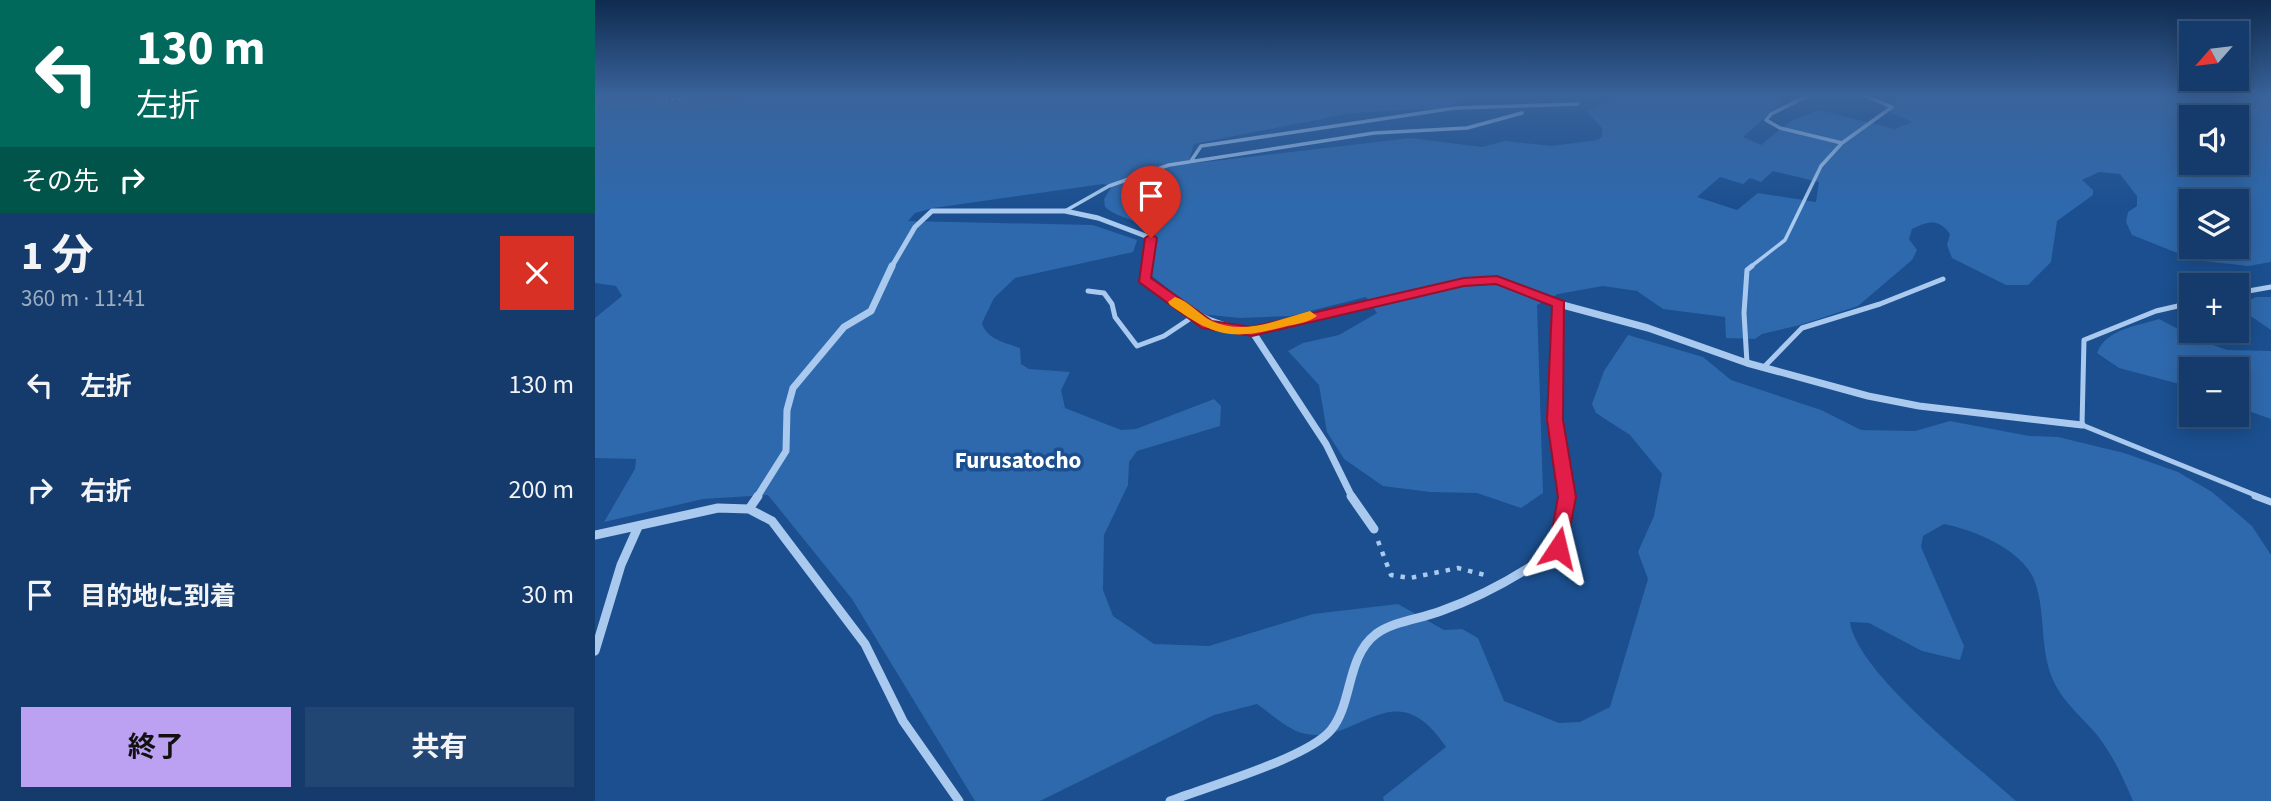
<!DOCTYPE html>
<html lang="ja">
<head>
<meta charset="utf-8">
<style>
  :root { --surface:#143b6b; --page:#214673; --text:#f1f3f6; --muted:#9dadc1; --line:#33557e; --accent:#bca0f2 }
  body { margin:0; font-family:"Source Sans 3","Noto Sans JP",sans-serif; background:var(--page); color:var(--text); height:100vh; display:flex; flex-direction:column; font-size:26px; white-space:nowrap }
  * { box-sizing:border-box; margin:0 }
  p { font-size:23px; color:var(--muted) }
  .icon { flex:none; width:38px; height:38px; fill:none; stroke:currentColor; stroke-width:2; stroke-linecap:round; stroke-linejoin:round }
  .map { position:relative; flex:1; overflow:hidden }
  .sheet { display:flex; flex-direction:column; background:var(--surface); width:595px }
  .sheet>* { flex:none }
  .banner { background:#00695c; color:#fff; overflow:hidden }
  .needle { width:46px; rotate:242deg }
  .fabs { position:absolute; left:1584px; top:21px; display:grid; gap:14px }
  .fabs a { display:grid; place-items:center; width:70px; height:70px; border-radius:0px; background:var(--surface); box-shadow:0 4px 18px #0003,0 0 0 2px var(--line); font-size:35px }
  .pin { position:absolute; display:grid; place-items:center; width:60px; height:60px; color:#fff; margin:-72px -30px; border-radius:50% 50% 50% 0; rotate:-45deg; box-shadow:0 0 7px #0007 }
  .pin .icon { rotate:45deg }
  .me { position:absolute; width:77px; margin:-38px; rotate:10deg; stroke-linejoin:round; filter:drop-shadow(0 0 5px #0008) }
  .turn { display:flex; align-items:center; gap:24px; height:147px; padding:0 21px; font-size:32px }
  .turn .icon { width:91px; height:91px; stroke-width:2.5 }
  .turn b { display:block; font-size:49px; line-height:60px }
  .then { display:flex; align-items:center; height:66px; padding:0 21px; background:#0003; gap:14px; font-size:26px }
  .round { display:grid; place-items:center; flex:none; width:74px; height:74px; border-radius:0px; background:var(--page) }
  .head { display:flex; align-items:center; justify-content:space-between; height:119px; padding:0 21px }
  h1 { font-size:42px; font-weight:700; line-height:52px }
  .primary-button { display:flex; gap:14px; margin-top:auto; padding:14px 21px }
  .primary-button a { flex:1; height:80px; border-radius:0px; background:var(--accent); color:#111; font-size:28px; font-weight:700; line-height:80px; text-align:center }
  .primary-button a+a { background:var(--page); color:var(--text) }
  ul { padding:0; list-style:none }
  li { display:flex; align-items:center; gap:21px; height:105px; padding:0 21px }
  li div { flex:1 }
  li b { display:block; font-size:26px }
  li em { font-style:normal }
  main { display:flex; flex:1; min-height:0 }
  .map>svg:first-child { display:block }
  .green { fill:#2e69ad; fill-rule:evenodd }
  .lines { fill:none; stroke-linecap:round; stroke-linejoin:round }
  .river { fill:#3c6290; fill-rule:evenodd }
  .path-far1 { stroke:#a9c9ee; stroke-width:2.5; stroke-dasharray:2.5 3.5; stroke-linecap:butt }
  .path { stroke:#a9c9ee; stroke-width:4.5; stroke-dasharray:4.5 7; stroke-linecap:butt }
  .lane-far2 { stroke:#a9c9ee; stroke-width:3.5 }
  .lane-far1 { stroke:#a9c9ee; stroke-width:5 }
  .lane { stroke:#a9c9ee; stroke-width:7 }
  .street-far2 { stroke:#a9c9ee; stroke-width:5 }
  .street-far1 { stroke:#a9c9ee; stroke-width:7 }
  .street { stroke:#a9c9ee; stroke-width:9 }
  .route { fill:#e11d48; stroke:#92132f; stroke-width:2 }
  .slow { fill:#f59e0b }
  .labels { text-anchor:middle; stroke-width:7; stroke-linejoin:round; paint-order:stroke }
  .quarter-label { font-size:23px; font-weight:bold; fill:#fff; stroke:#1b4f8f }
</style>
</head>
<body>
<main>
<section class="sheet">
<div class="banner">
<div class="turn"><svg class="icon" aria-label="left" viewBox="0 0 24 24"><path d="M17 20v-9H6M10 6l-5 5 5 5"/></svg><div><b>130 m</b>左折</div></div>
<div class="then">その先<svg class="icon" aria-label="right" viewBox="0 0 24 24"><path d="M7 20v-9h11M14 6l5 5-5 5"/></svg></div>
</div>
<div class="head"><div><h1>1 分</h1><p>360 m · 11:41</p></div><a class="round" style="background:#d93025;color:#fff"><svg class="icon" aria-label="close" viewBox="0 0 24 24"><path d="M6 6l12 12M18 6L6 18"/></svg></a></div>
<ul>
<li><svg class="icon" aria-label="left" viewBox="0 0 24 24"><path d="M17 20v-9H6M10 6l-5 5 5 5"/></svg><div><b>左折</b></div><em>130 m</em></li>
<li><svg class="icon" aria-label="right" viewBox="0 0 24 24"><path d="M7 20v-9h11M14 6l5 5-5 5"/></svg><div><b>右折</b></div><em>200 m</em></li>
<li><svg class="icon" aria-label="arrive" viewBox="0 0 24 24"><path d="M6 21V4h12l-3 4 3 4H6"/></svg><div><b>目的地に到着</b></div><em>30 m</em></li>
</ul>
<div class="primary-button"><a>終了</a><a>共有</a></div>
</section>
<div class="map">
<svg width="1676" height="801" viewBox="0 0 1676 801">
  <rect width="100%" height="100%" fill="#1b4f8f"/>
  <path class="green" d="M0 95H882L848 108 756 113 599 144 593 164 815 138 887 147 910 141 957 146 1002 140 1007 137V128L991 111 1021 99 1020 95H1173L1188 101 1148 137 1166 145 1196 121 1224 110 1300 129 1317 122 1295 112 1303 95H1676V262L1653 266 1600 260 1537 235 1531 222 1533 212 1542 206V196L1525 174 1504 172 1487 180 1498 190V195L1462 221 1456 262 1433 285H1411L1357 258 1352 245 1355 234C1344 218 1333 221 1317 229L1314 239 1322 250 1317 260 1263 306 1205 325 1167 334 1160 339 1131 338 1130 317 1068 309 1042 291 1008 286 963 294 942 305 948 493 926 508 882 493 835 492 788 486 749 459 732 432 724 385 693 351 708 343 744 335 782 313 771 297 695 316 645 318 605 314 557 276V235C545 217 526 221 510 207L509 199 517 186 508 184 338 208 320 213 313 221 498 225 542 240 538 252 420 278 399 298 387 323C391 339 411 343 425 348L426 364 434 369 475 372 466 390 470 408 526 430 541 429 619 399 626 406 625 426 542 451 534 462 533 485 509 535 508 590 518 616 559 644 614 646 718 614 803 604 849 630 867 629 883 638 909 701 964 723 985 722 1015 707 1053 579 1043 552 1059 516 1067 474 1035 435 1001 413 997 404 1009 371 1033 335 1108 357 1136 380 1226 410 1266 430 1320 431 1355 421 1434 436 1463 437 1529 453 1583 472 1617 492 1657 526 1676 555V801H1538C1528 778 1518 755 1502 735 1488 718 1472 706 1461 686 1443 653 1452 616 1440 582 1429 550 1379 530 1349 524L1328 536 1326 547 1369 646 1365 660 1327 651 1274 623 1255 622C1262 673 1380 764 1421 801H789L788 797 851 747C798 668 763 748 707 733 692 729 675 713 662 704L619 715 445 801H380L257 599 173 495 108 499 9 522 40 469 41 459 0 458V318L27 296 21 286 0 283ZM1596 117H1642V163H1596ZM1178 171 1224 182 1221 202 1163 193 1142 210 1102 197 1125 177 1148 184 1155 178 1166 182ZM1596 201H1642V247H1596Z
    M1661 297H1676V330L1647 310V304Z
    M1564 319 1604 340 1632 350 1676 351V419L1642 407V369H1596V387L1524 368 1502 353C1511 329 1542 326 1564 319Z"/>
  <g class="lines">
    <path class="river" d="M0 95H157L153 99 109 109H74L49 104 0 106Z
      M1625 95H1657L1676 100V113L1629 99Z"/>
    <path class="path-far1" d="M53 95 79 100 99 95"/>
    <path class="path" d="M783 541 796 575 815 578 863 568 894 576"/>
    <path class="lane-far2" d="M1214 95 1176 114 1171 120 1185 128 1247 143
      M596 161 606 146 860 108 983 104
      M470 211 514 186 574 165 779 133 872 128 927 113
      M1154 268 1190 240 1226 166 1247 143 1297 107 1268 95"/>
    <path class="lane-far1" d="M493 291 509 293 517 304 520 317 542 346 569 336 599 316
      M1642 293 1676 287
      M1596 303 1561 311 1489 340 1487 425 1665 497
      M1152 363 1149 313 1152 270 1157 266
      M1169 367 1207 328 1285 304 1348 279"/>
    <path class="lane" d="M1660 496 1676 502"/>
    <path class="street-far2" d="M296 268 320 227 337 211H470L503 218 556 238 551 268"/>
    <path class="street-far1" d="M551 266 549 279C584 306 612 326 657 331L869 282 902 280 964 304 1053 328 1152 363 1273 396 1324 406 1487 425
      M964 304 960 420 972 497
      M657 331 731 444 757 497
      M162 497 191 451 192 410 198 388 249 327 276 311 297 266"/>
    <path class="street" d="M756 496 779 529
      M154 509 163 496
      M0 535 123 508 154 509 177 521 270 644 308 721 364 801
      M0 651 26 565 43 527
      M575 801C611 787 713 758 736 730 758 703 751 657 781 634 799 621 825 619 846 611 888 596 927 574 963 548L972 496"/>
  </g>
  <linearGradient id="sky" x2="0" y2="1"><stop stop-color="#0f2b4f"/><stop offset="0.46" stop-color="#39639b"/><stop offset="1" stop-color="#39639b" stop-opacity="0"/></linearGradient>
  <rect width="1676" height="207" fill="url(#sky)"/>
  <path class="route" d="M556 234 562 238 556 278 617 321 657 327 869 278 902 276 969 301 968 420 981 497 970 553H957L954 548 963 497 952 420 957 306 901 284 869 286 657 336 607 328 544 282 550 238Z"/>
  <path class="slow" d="M580 297C594 301 604 315 617 321 648 336 685 319 715 311L722 316C715 322 702 324 692 326 637 341 620 337 575 305L573 302Z"/>
  <g class="labels">
    <g class="quarter-label">
      <text x="423" y="468">Furusatocho</text>
    </g>
  </g>
</svg>
<div class="fabs">
<a><svg class="needle" viewBox="-14 -14 28 28"><path d="M0-13l5 13h-10z" fill="#e53935"/><path d="M0 13l5-13h-10z" fill="#9dadc1"/></svg></a>
<a><svg class="icon" aria-label="sound" viewBox="0 0 24 24"><path d="M4 9h4l5-4v14l-5-4H4zM17 9q2 3 0 6"/></svg></a>
<a><svg class="icon" aria-label="layers" viewBox="0 0 24 24"><path d="M12 4l9 5-9 5-9-5zM3 14l9 5 9-5"/></svg></a>
<a>+</a>
<a>−</a>
</div>
<div class="pin" style="left:556px;top:238px;background:#d93025"><svg class="icon" aria-label="arrive" viewBox="0 0 24 24"><path d="M6 21V4h12l-3 4 3 4H6"/></svg></div>
<svg class="me" style="left:963px;top:548px" viewBox="-20 -20 40 40"><path d="M0-17L14 15 0 8-14 15z" fill="#e11d48" stroke="#fff" stroke-width="4"/></svg>
</div>
</main>
</body>
</html>
